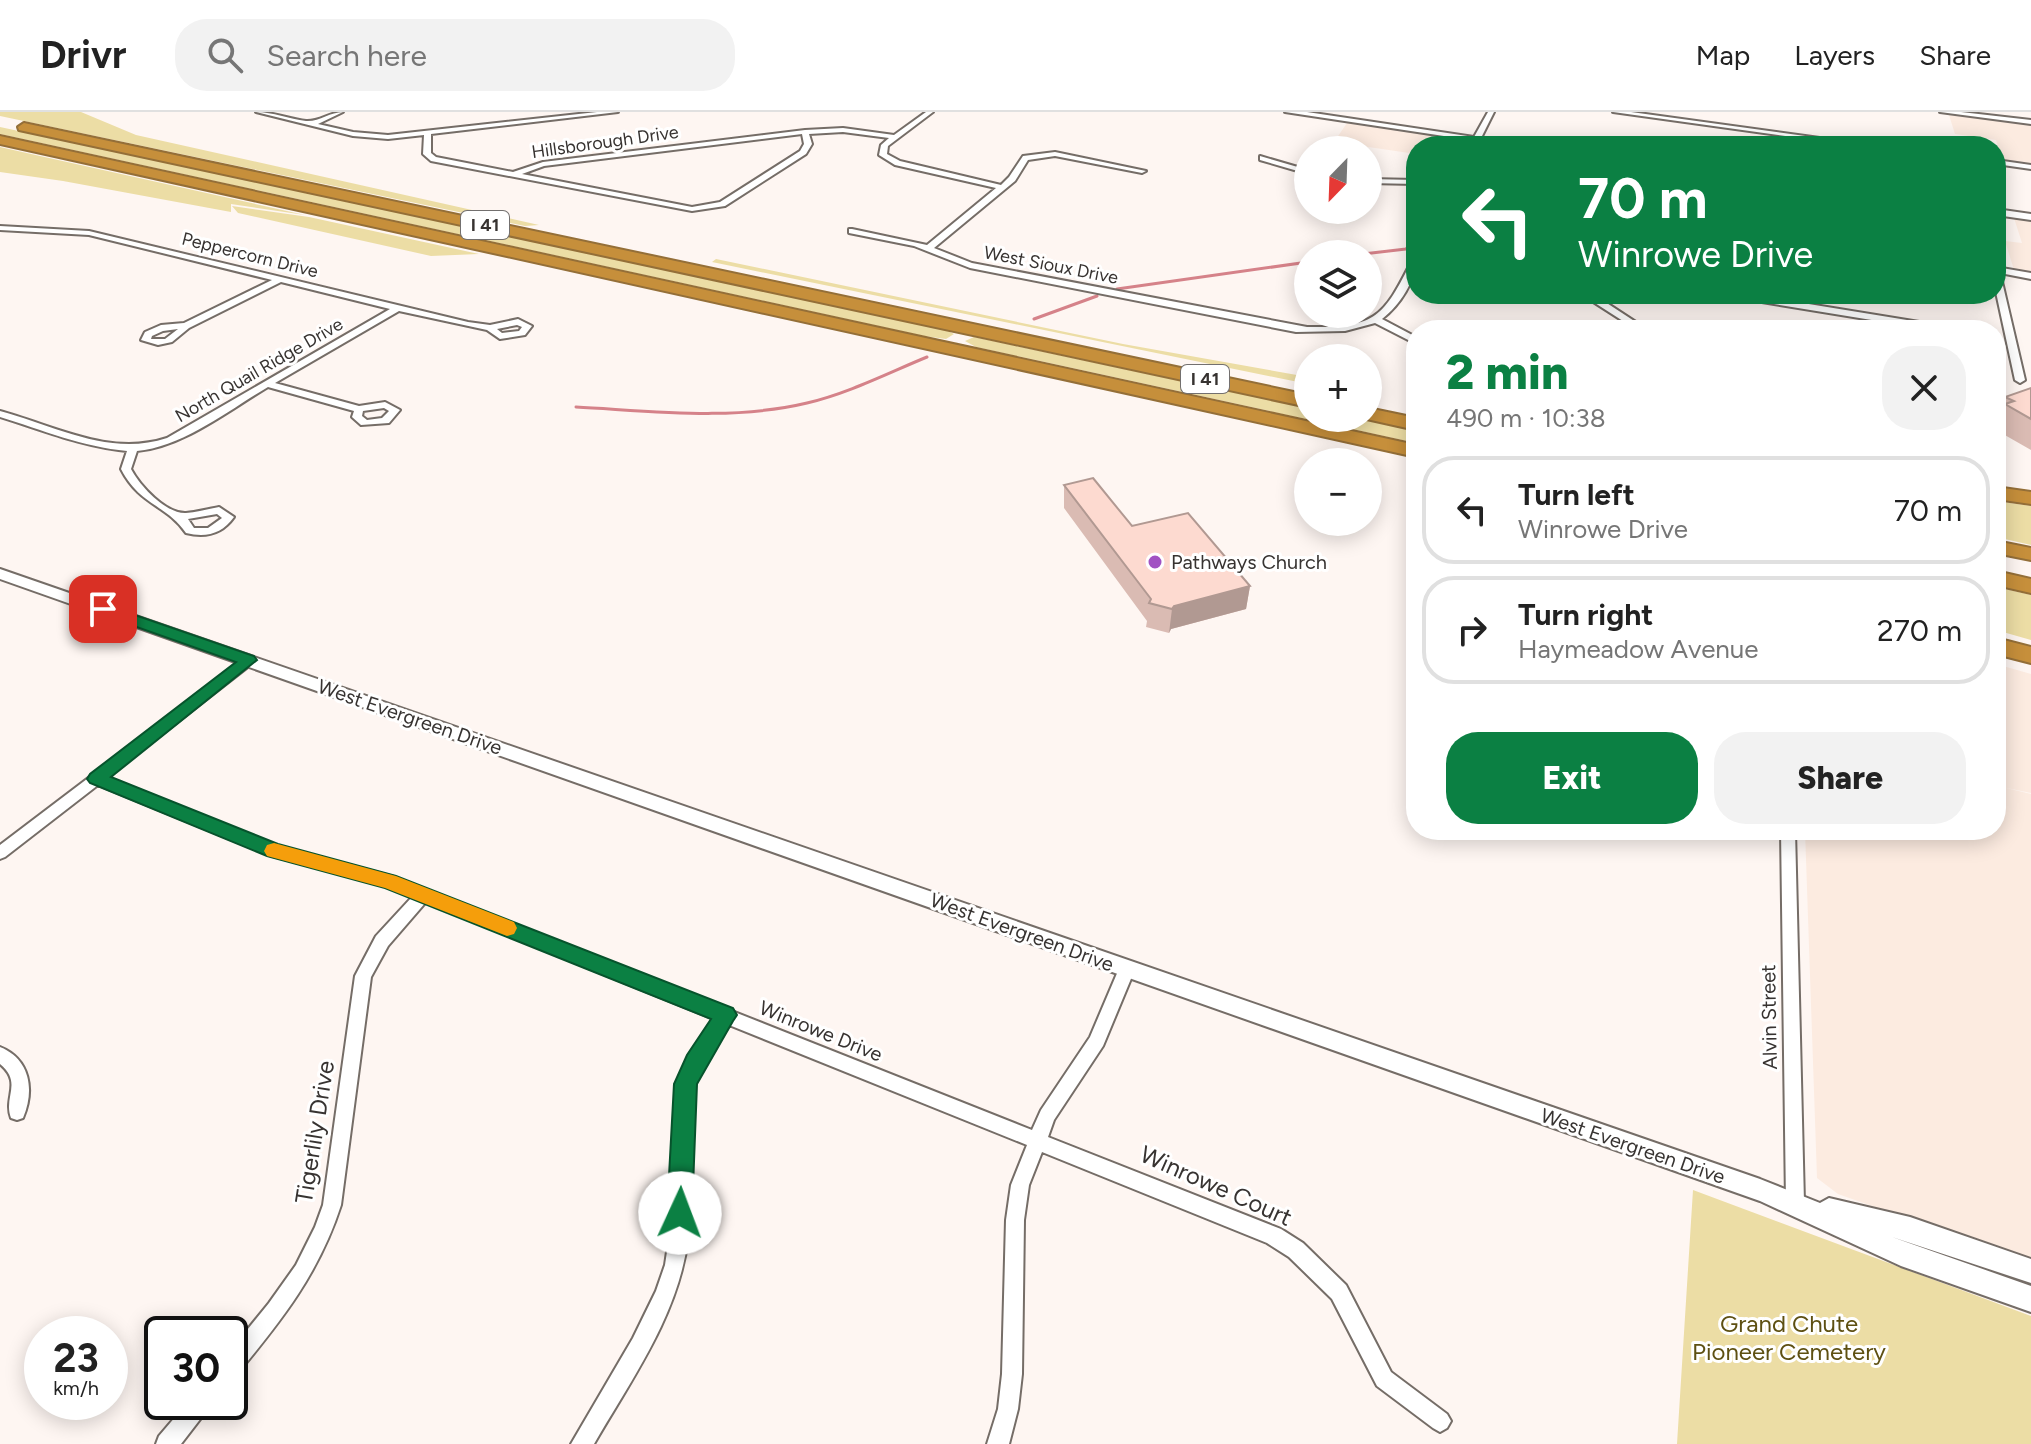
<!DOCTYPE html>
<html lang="en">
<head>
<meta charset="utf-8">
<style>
  :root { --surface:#fff; --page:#f2f2f2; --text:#222; --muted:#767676; --line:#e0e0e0; --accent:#0b8043 }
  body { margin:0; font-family:Figtree,sans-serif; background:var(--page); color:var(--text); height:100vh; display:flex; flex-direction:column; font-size:30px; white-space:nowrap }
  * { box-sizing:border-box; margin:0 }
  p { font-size:26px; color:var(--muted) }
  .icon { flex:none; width:44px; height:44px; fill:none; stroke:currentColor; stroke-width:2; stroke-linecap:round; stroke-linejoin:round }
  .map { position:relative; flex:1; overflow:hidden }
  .side { position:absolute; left:1406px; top:208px; width:600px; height:520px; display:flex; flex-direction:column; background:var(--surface); border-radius:32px; box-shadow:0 4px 20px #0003 }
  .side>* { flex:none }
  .hud { position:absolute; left:1406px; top:24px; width:600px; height:168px; border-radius:32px; box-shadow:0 4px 20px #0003; background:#0b8043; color:#fff; overflow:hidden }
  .needle { width:52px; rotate:203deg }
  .tools { position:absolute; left:1294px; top:24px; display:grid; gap:16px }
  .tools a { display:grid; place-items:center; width:88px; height:88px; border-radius:50%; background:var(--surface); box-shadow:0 4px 20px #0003; font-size:40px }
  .speed { position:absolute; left:24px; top:1204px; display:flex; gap:16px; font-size:40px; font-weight:700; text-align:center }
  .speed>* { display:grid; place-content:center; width:104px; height:104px; border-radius:50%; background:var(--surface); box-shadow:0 4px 20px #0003; line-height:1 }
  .speed small { font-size:20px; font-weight:400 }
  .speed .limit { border:4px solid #111; border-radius:12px; background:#fff; color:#111 }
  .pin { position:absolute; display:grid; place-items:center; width:68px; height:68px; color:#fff; margin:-34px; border-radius:16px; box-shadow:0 4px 12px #0006 }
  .me { position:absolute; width:88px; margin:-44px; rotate:2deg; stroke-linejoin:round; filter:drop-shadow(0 0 6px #0008) }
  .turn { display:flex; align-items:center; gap:28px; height:168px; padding:0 40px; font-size:36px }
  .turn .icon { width:104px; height:104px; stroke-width:2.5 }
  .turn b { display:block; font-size:56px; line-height:68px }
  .round { display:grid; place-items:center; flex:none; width:84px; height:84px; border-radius:32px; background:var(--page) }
  .headline { display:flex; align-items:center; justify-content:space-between; height:136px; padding:0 40px }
  h1 { font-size:48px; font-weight:800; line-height:60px; color:var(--accent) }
  .button { display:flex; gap:16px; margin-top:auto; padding:16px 40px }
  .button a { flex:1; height:92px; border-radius:32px; background:var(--accent); color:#fff; font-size:32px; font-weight:800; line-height:92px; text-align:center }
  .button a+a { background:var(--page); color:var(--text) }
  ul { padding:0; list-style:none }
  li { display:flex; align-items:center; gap:24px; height:108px; margin:0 16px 12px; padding:0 24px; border:4px solid var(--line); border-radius:32px }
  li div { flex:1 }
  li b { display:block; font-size:30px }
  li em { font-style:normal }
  header { display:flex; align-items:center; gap:48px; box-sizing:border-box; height:112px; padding:0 40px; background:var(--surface); border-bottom:2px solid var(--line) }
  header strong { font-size:38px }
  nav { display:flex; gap:44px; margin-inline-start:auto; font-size:28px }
  .search { width:560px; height:72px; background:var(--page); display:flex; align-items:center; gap:20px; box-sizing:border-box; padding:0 28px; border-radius:32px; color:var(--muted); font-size:30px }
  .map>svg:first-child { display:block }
  .built { fill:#fcebe0 }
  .green { fill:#ecdda5 }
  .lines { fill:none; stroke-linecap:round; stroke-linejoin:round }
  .stream { stroke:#d58289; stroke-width:3 }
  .minor-casing { stroke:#756d67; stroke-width:4 }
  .tertiary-casing { stroke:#756d67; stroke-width:4 }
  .motorway-casing { stroke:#946f38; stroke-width:4 }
  .minor { fill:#fff; fill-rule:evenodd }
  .tertiary { fill:#fff; fill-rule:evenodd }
  .motorway { fill:#c68f3b; fill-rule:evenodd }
  .wall { fill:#dabbb3 }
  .shaded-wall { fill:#b19992 }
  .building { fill:#fddad0; stroke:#b19992; stroke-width:2 }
  .route { fill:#0b8043; stroke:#07532c; stroke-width:2 }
  .slow { fill:#f59e0b }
  .poi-dot { fill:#a152c3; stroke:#fff; stroke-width:3 }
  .labels { text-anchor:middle; stroke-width:6; stroke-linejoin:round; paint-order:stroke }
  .far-street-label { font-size:18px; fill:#373331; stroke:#fff }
  .shield { fill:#fff; stroke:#73706f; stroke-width:2 }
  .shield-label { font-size:18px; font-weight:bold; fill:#373331 }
  .poi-label { font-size:20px; fill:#373331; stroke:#fff; text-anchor:start }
  .street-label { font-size:20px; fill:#373331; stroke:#fff }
  .near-street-label { font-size:24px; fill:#373331; stroke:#fff }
  .near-park-label { font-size:24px; fill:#5e5012; stroke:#fff }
</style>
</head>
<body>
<header>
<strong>Drivr</strong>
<div class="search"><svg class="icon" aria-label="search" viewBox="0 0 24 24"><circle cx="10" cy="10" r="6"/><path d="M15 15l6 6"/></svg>Search here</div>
<nav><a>Map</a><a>Layers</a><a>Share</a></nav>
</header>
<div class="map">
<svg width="2031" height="1332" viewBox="0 0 2031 1332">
  <rect width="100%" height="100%" fill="#fef6f2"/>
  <path class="built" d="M1949 3 2031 13V53L2003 49 1996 28 1955 22Z
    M1347 11 1470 29 1468 34H1416V42L1334 30Z
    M2014 106 2031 108V161L2014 158 2005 129 2022 131Z
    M1996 552 2031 562V681L2002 675 2031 682V1150L1838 1082 1817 1066 1805 718H1996Z"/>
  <path class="green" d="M0 0H81L136 23 539 113 525 114 0 4Z
    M0 15 944 217 954 222 946 227 924 224 0 22Z
    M0 35 40 44 305 103 231 92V100L63 69 0 60Z
    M232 94 309 105 479 142 431 144 238 101Z
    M716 147 1123 232 1308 265V272L712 150Z
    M974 225 1308 296V306H1354L1416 319V331L976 235 965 229Z
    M1996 389 2031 394V433L1996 425Z
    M1996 475 2031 483V528L1996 518Z
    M1693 1078 2031 1204V1332H1677Z"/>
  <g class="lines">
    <path class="stream" d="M1363 142 1406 137 1416 126
      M1117 177 1308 150
      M1034 207 1097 184
      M576 295C652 299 732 309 807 291 849 281 888 261 927 245"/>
    <defs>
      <path id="minor" d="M256 0C273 0 289 7 306 9 319 10 330 0 343 0L318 12 353 20 388 23 597 0H618L431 22V41L436 45 513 60 543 50 805 18 843 16 894 23 926 0H933L888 34 887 42 900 49 1001 73 1009 65 1023 44 1055 40 1146 59 1142 61 1055 44 1028 48 1015 69 934 136 972 151 1307 215C1374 216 1383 207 1412 148L1416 145C1416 169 1400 193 1382 207L1416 225V232L1375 211 1345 219 1296 220 970 156 914 134 849 121V117H852L927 133 996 76 895 53 879 43 881 33 889 26 843 20 809 22 812 32 806 42 725 94 692 99 431 49 423 42 424 23 388 27 353 24ZM802 22 804 32 800 39 720 90 692 95 522 62 544 54Z
        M1488 0H1494L1477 34H1469Z
        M1613 0H1631L1878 34H1858Z
        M1940 0H1961L2031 8V12Z
        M1260 44 1308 58V62L1260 48Z
        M1996 48 2031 53V57L1996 52Z
        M1368 67 1416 68V72L1368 71Z
        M1318 98H1328L1333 102 1326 104Z
        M0 114 89 119 468 210 490 213 518 207 532 214 525 223 500 227 487 218 399 199 275 271 359 294 385 290 400 298 389 311 361 313 352 305 354 299 268 275C229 298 183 335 137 339L131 357C140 374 166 402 186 401 197 400 208 397 219 395L234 405C222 422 206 426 186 421 166 392 140 394 121 357L127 339C83 335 42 318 0 305V299C55 314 110 345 167 326L390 197 281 170 189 216 172 230 158 233 141 228 145 220 161 213 184 211 272 168 89 123 0 118ZM517 213 522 215 519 219 502 221 497 217ZM178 217 165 227H151L152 224 163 219ZM384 296 389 299 382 306 367 308 362 304 363 299ZM217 402 222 406 208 416H194L188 407Z
        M1996 155 2031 161V167L2000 161 2025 268 2020 271 2015 268 1996 180Z
        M1477 182 1536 184 1593 182 1648 218H1637L1584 184 1536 190 1481 185Z
        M1727 182H1747L1950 215 1955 218H1933L1731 185Z
        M249 544 255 548 253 551 107 665 277 734 394 765 1032 1018 1041 998 1090 925 1121 852 1127 850 1133 852 1135 857 1103 934 1054 1008 1048 1025 1281 1117 1303 1131 1346 1173 1391 1260 1447 1302 1451 1309 1447 1316 1440 1320 1433 1316 1377 1274 1332 1187 1289 1145 1267 1131 1042 1040 1029 1073 1024 1108 1022 1262 1018 1297 1009 1332H987L998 1297 1002 1262 1006 1108 1011 1073 1027 1033 729 913 702 954 695 972C689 1023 695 1075 688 1126 679 1202 631 1268 594 1332H571L633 1226 656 1179 665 1153 669 1126 677 972 689 945 714 907 426 790 388 834 371 865 341 1093C319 1161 282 1208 237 1262L230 1265V1239L269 1191 296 1153 315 1115 323 1093 355 864 376 824 412 785 386 774 269 743 98 673 5 745 0 747V733Z
        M1781 718H1795L1804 1091 1802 1097 1795 1100 1788 1097 1786 1091Z
        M0 935C30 947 35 978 23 1006L17 1008 11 1006C3 985 23 971 0 952Z
        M188 1290H211L208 1297 181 1332H156L159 1324Z"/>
      <path id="tertiary" d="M1285 0H1307L1534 34H1510Z
        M1996 97 2031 102V108L1996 103Z
        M0 457 1760 1067 1820 1091 1829 1086 1910 1105 2031 1147V1171L1892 1125 2031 1174V1200L1901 1154 1760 1089 0 467Z"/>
      <path id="motorway" d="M24 11 1308 283V295L19 18 18 15Z
        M0 24 1416 333V345L0 32Z
        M1368 296 1416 306V318L1362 306H1368Z
        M1996 375 2031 380V392L1996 387Z
        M1996 429 2031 436V448L1996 441Z
        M1996 459 2031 467V481L1996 473Z
        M1996 526 2031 535V551L1996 542Z"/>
    </defs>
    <use href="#minor" class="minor-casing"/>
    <use href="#tertiary" class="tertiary-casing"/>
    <use href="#motorway" class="motorway-casing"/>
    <use href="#minor" class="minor"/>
    <use href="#tertiary" class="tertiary"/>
    <use href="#motorway" class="motorway"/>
  </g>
  <path class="wall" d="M2031 276V338L1996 318V298L2005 285Z
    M1064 373 1132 414 1250 474 1246 497 1171 517 1169 521 1146 515 1147 509 1064 396Z"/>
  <path class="shaded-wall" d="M1250 474 1246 497 1171 517 1169 521 1172 497 1174 494Z"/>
  <path class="building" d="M2031 276V307L2005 292 2014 289 2005 285Z
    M1093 366 1132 414 1188 401 1250 474 1174 494 1172 497 1149 491 1151 487 1064 373Z"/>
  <path class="route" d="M103 492 254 544 257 548 111 665 278 732 396 764 733 896 737 903 733 909 697 972 692 1101 688 1110 680 1113 671 1110 667 1101 674 972 687 943 711 907 385 776 267 744 90 671 87 667 90 662 236 550 97 501V493Z"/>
  <path class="slow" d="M274 731 396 764 514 810 517 816 514 822 507 824 385 776 267 744 264 739 267 733Z"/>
  <circle class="poi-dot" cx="1155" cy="450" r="8"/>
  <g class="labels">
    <g class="far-street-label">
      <text transform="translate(605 30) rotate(-8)" y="6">Hillsborough Drive</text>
      <text transform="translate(250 143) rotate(14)" y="6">Peppercorn Drive</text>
      <text transform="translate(1051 153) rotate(11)" y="6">West Sioux Drive</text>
      <text transform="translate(259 258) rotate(-30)" y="6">North Quail Ridge Drive</text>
    </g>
    <g class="shield">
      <rect x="461" y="99" width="48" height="28" rx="6"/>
      <rect x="1181" y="253" width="48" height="28" rx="6"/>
    </g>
    <g class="shield-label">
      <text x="485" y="119">I 41</text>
      <text x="1205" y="273">I 41</text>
    </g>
    <g class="poi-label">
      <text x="1171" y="457">Pathways Church</text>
    </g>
    <g class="street-label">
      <text transform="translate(410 605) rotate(19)" y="7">West Evergreen Drive</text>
      <text transform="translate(1022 820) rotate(20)" y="7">West Evergreen Drive</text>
      <text transform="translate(1769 905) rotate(-91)" y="7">Alvin Street</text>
      <text transform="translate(821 919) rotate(22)" y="7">Winrowe Drive</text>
      <text transform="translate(1633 1034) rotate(19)" y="7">West Evergreen Drive</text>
    </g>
    <g class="near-street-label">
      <text transform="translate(315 1020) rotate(-81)" y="8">Tigerlily Drive</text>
      <text transform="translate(1216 1074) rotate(24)" y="8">Winrowe Court</text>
    </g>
    <g class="near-park-label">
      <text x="1789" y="1220">Grand Chute<tspan x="1789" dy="28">Pioneer Cemetery</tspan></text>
    </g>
  </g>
</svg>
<div class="tools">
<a><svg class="needle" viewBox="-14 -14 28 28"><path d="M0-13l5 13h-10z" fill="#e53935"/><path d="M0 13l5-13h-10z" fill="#767676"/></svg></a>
<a><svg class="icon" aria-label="layers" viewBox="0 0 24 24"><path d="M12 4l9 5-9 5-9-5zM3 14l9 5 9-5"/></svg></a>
<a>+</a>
<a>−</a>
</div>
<div class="speed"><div>23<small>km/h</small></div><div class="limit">30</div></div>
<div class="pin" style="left:103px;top:497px;background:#d93025"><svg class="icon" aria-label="arrive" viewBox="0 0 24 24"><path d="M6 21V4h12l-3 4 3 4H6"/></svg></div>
<svg class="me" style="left:680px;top:1101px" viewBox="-20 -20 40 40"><circle r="19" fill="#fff"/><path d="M0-13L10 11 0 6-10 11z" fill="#0b8043"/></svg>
<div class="hud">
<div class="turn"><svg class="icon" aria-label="left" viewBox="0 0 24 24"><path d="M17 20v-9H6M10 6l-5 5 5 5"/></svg><div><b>70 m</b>Winrowe Drive</div></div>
</div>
<section class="side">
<div class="headline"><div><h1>2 min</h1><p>490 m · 10:38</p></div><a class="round"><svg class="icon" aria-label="close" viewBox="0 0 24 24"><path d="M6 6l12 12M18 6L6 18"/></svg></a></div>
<ul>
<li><svg class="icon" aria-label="left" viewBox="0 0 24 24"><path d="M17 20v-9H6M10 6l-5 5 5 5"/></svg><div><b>Turn left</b><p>Winrowe Drive</p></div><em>70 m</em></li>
<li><svg class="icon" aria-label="right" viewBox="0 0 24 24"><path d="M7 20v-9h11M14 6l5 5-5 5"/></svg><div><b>Turn right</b><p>Haymeadow Avenue</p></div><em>270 m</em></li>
</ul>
<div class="button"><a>Exit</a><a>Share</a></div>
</section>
</div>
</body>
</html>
